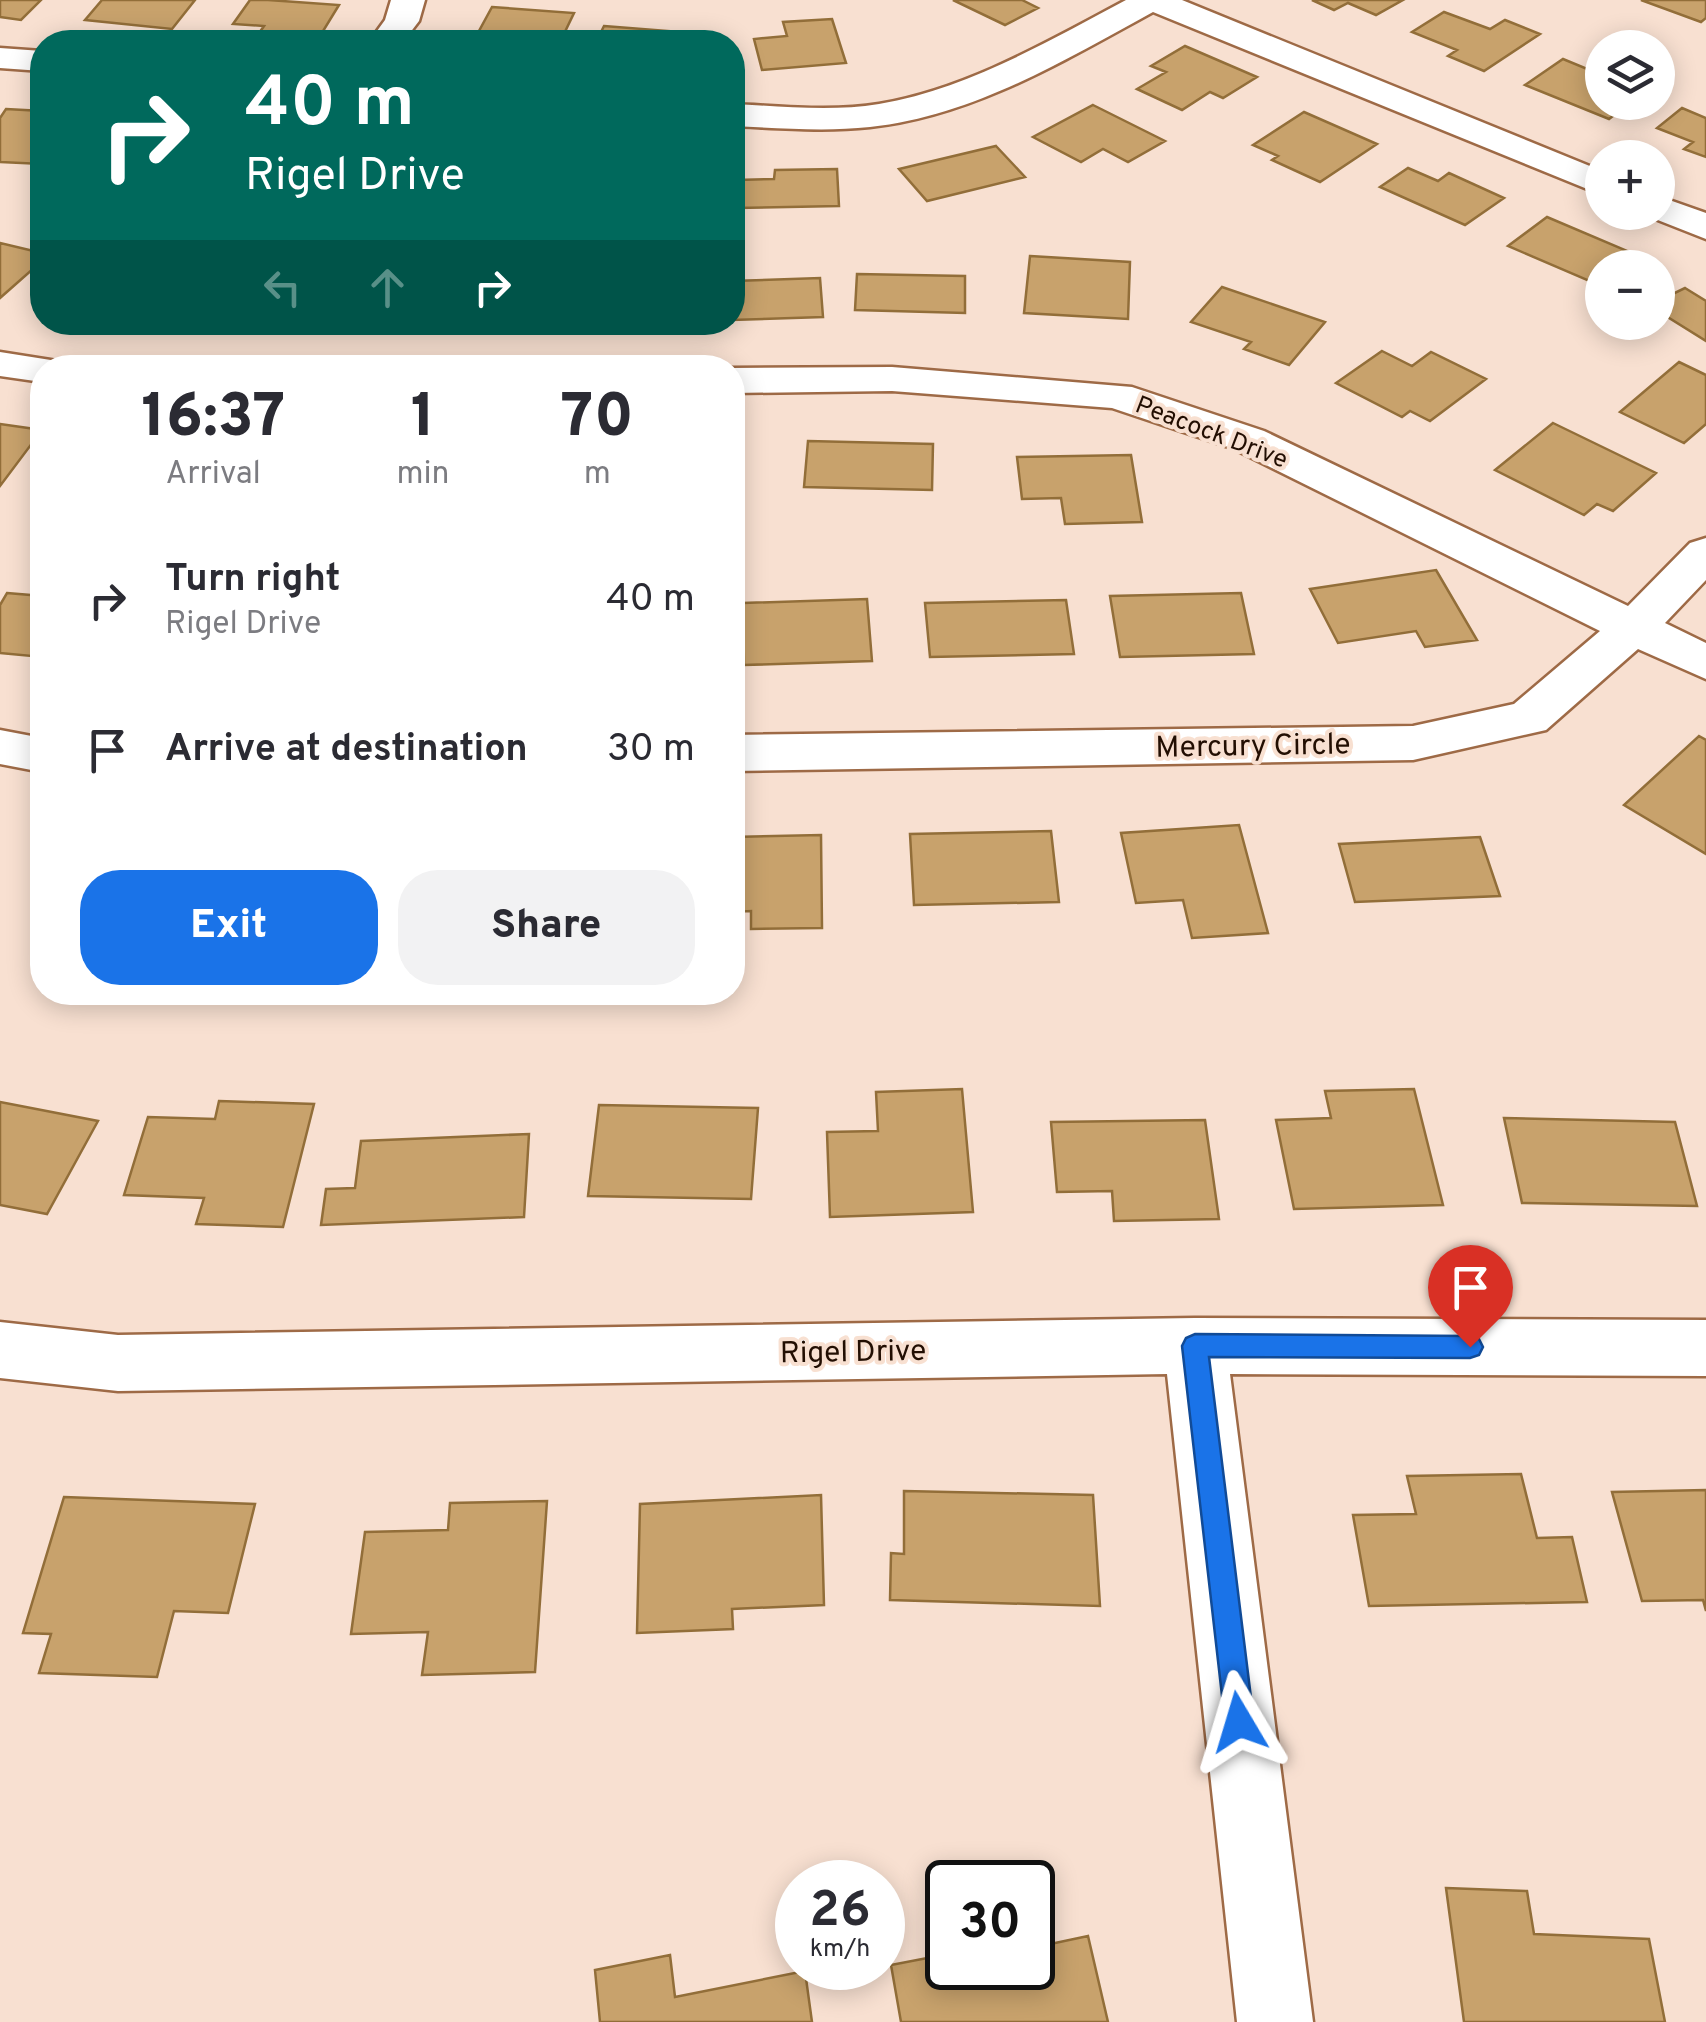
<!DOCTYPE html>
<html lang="en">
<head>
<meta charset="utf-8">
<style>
  :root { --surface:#fff; --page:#f2f2f3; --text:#2b2b33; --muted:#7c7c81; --accent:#1a73e8 }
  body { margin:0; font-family:Overpass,sans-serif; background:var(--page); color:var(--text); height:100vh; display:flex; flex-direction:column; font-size:38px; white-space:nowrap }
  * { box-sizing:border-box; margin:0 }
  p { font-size:32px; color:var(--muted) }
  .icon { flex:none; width:55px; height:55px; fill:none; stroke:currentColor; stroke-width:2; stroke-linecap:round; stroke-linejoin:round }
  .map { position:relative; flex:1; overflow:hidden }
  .drawer { position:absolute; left:30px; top:355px; width:715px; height:650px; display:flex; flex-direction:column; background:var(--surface); border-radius:40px; box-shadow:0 5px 25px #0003 }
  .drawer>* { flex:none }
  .top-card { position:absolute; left:30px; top:30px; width:715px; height:305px; border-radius:40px; box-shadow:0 5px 25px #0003; background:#00695c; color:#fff; overflow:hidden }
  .fabs { position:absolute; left:1585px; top:30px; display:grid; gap:20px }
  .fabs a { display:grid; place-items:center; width:90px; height:90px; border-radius:50%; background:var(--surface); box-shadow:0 5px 25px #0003; font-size:50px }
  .speed { position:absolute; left:775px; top:1860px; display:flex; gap:20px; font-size:50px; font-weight:700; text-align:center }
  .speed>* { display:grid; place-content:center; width:130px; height:130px; border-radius:50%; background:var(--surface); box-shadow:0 5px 25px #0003; line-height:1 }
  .speed small { font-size:25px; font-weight:400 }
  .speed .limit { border:5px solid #111; border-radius:15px; background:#fff; color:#111 }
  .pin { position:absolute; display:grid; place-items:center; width:85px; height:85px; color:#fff; margin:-102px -42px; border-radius:50% 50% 50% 0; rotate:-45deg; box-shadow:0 0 10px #0007 }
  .pin .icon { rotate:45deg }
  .me { position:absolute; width:110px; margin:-55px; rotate:353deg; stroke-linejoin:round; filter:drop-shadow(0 0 8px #0008) }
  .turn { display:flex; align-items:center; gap:35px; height:210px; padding:0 50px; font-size:45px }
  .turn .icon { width:130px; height:130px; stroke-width:2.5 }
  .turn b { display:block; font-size:70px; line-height:85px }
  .lanes { display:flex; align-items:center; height:95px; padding:0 50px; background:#0003; justify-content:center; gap:50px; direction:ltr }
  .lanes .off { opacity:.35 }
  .eta { display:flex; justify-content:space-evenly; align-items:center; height:170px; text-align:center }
  .eta b { font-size:60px; font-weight:800; line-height:70px }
  .primary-button { display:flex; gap:20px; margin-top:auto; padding:20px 50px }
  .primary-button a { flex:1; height:115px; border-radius:40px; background:var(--accent); color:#fff; font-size:40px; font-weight:800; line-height:115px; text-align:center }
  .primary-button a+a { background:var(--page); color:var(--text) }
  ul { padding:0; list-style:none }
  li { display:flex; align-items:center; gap:30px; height:150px; padding:0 50px }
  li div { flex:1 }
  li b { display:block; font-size:38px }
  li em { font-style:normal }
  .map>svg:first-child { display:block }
  .building { fill:#c8a26c; stroke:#926e39; stroke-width:2.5 }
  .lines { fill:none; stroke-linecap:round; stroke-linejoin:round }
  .minor-casing { stroke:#9e6a46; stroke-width:5 }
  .minor { fill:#fff; fill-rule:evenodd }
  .route { fill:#1a73e8; stroke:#114b97; stroke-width:2.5 }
  .labels { text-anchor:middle; stroke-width:8; stroke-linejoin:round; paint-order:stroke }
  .far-street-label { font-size:25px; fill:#220e02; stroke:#f8e0d1 }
  .street-label { font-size:30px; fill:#220e02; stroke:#f8e0d1 }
</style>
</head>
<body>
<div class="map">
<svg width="1706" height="2022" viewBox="0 0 1706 2022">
  <rect width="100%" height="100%" fill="#f8e0d1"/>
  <path class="building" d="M0 0H41L21 20 0 17Z
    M102 0H195L172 29 85 20Z
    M250 0H268L339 5 317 41 257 36 264 26 233 24Z
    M953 0H1022L1038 8 1005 25Z
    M1312 0H1403L1376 15 1348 3 1334 10Z
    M1641 0H1706V18L1701 22Z
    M492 7 574 13 560 42H473Z
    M1444 12 1490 29 1505 20 1540 34 1484 71 1448 56 1457 50 1412 32Z
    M832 19 846 63 762 70 754 39 787 36 783 22Z
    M604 26 694 33 690 42H596Z
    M1185 46 1257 77 1223 98 1210 92 1182 110 1137 89 1166 72 1151 66Z
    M1563 59 1602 75V102H1631L1609 119 1525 85Z
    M1093 105 1165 141 1128 162 1103 149 1081 162 1033 137Z
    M1682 108 1706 118V157L1684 149 1693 142 1657 128Z
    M6 109 42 111V164L0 162V118Z
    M1304 112 1377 144 1320 182 1272 160 1278 156 1253 145Z
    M996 146 1025 177 927 201 899 169Z
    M1408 168 1438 181 1449 173 1504 198 1465 225 1380 187Z
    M837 169 839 206 736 208 737 180 774 179 775 170Z
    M1547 217 1639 256 1624 268H1602L1601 286 1508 246Z
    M0 243 42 253V261L0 298Z
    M1030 256 1130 262 1128 319 1024 313Z
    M857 274 965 276V313L855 310Z
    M820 278 823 317 732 320V281Z
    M1222 287 1325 322 1289 365 1244 349 1251 342 1191 322Z
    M1685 288 1706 301V341L1658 311V301Z
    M1382 351 1412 366 1431 352 1486 379 1430 421 1410 411 1402 417 1336 383Z
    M1679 362 1706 375V424L1684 443 1620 412Z
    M1553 423 1656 473 1613 511 1597 504 1584 515 1495 470Z
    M0 424 42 430 0 486Z
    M808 441 933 444 932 490 804 487Z
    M732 445H743L737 510H732Z
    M1131 455 1142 522 1065 524 1061 498 1022 499 1017 457Z
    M1436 570 1477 640 1425 647 1416 631 1338 643 1310 589Z
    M7 593 42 596V657L0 653V605Z
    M1241 593 1254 654 1120 657 1110 596Z
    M867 599 872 661 744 665 743 603Z
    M1066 600 1074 654 930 657 925 603Z
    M1699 736 1706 740V854L1624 805Z
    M1239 825 1268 933 1192 938 1183 900 1136 903 1121 833Z
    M1051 831 1059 902 914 905 910 834Z
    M821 835 822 928 751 929V911L732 912V837Z
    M1480 837 1500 896 1355 902 1339 844Z
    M962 1089 973 1212 830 1217 827 1132 878 1131 876 1092Z
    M1414 1089 1443 1205 1294 1209 1276 1120 1331 1118 1325 1091Z
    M219 1101 314 1104 283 1227 196 1224 204 1198 124 1195 148 1117 215 1119Z
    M0 1102 98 1121 47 1214 0 1205Z
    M599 1105 758 1108 751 1199 588 1196Z
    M1504 1118 1675 1122 1697 1206 1522 1203Z
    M1205 1120 1219 1219 1114 1221 1112 1191 1057 1192 1051 1122Z
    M529 1134 524 1217 321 1225 326 1189 355 1188 361 1141Z
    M1521 1474 1537 1538 1572 1537 1587 1602 1369 1606 1353 1515 1416 1514 1407 1476Z
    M1706 1490V1611L1703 1600 1642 1601 1612 1492Z
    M904 1491 1093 1495 1100 1606 890 1600 891 1553 904 1554Z
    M821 1495 824 1605 732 1609 733 1629 637 1633 640 1504Z
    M64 1497 255 1504 228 1613 174 1611 157 1677 39 1673 51 1634 23 1633Z
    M547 1501 535 1672 422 1675 428 1632 351 1634 365 1532 448 1530 450 1503Z
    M1446 1888 1527 1891 1534 1934 1649 1939 1665 2022H1464Z
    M1088 1936 1108 2022H901L891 1965 948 1954V1968H1032V1938L1040 1937 1041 1946Z
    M670 1955 675 1997 805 1971 812 2022H600L595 1970Z"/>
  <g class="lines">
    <defs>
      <path id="minor" d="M391 0H425L419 21 403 42H369L385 20Z
        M1126 0H1182L1602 171V195L1153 12C1065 60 973 116 870 127 824 132 779 128 732 126V104C781 106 830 112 879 104 967 89 1047 42 1126 0Z
        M0 48 42 51V71L0 68Z
        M1658 196 1706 213V239L1645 215 1658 212Z
        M0 352 57 361 61 368H42V382L0 376Z
        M892 367 1132 387 1264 431 1628 606 1690 543 1706 538V580L1665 623 1706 643V679L1638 649 1546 730 1413 760 732 771V735L1413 726 1514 704 1600 631 1234 449 1112 408 892 391 732 393V368Z
        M0 730 42 738V772L0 764Z
        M1195 1318 1706 1320V1376L1230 1374 1313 2022H1237L1167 1374 118 1391 0 1378V1322L118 1335Z"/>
    </defs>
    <use href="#minor" class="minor-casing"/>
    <use href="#minor" class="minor"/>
  </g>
  <path class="route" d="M1195 1334 1470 1336 1479 1339 1483 1347 1479 1355 1470 1358 1209 1357 1254 1722 1249 1732 1239 1736 1229 1732 1225 1722 1182 1346 1186 1338Z"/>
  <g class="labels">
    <g class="far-street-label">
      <text transform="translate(1212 431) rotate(21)" y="9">Peacock Drive</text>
    </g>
    <g class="street-label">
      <text transform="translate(1253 745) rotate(-1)" y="10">Mercury Circle</text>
      <text transform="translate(853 1351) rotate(-1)" y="10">Rigel Drive</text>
    </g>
  </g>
</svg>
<div class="fabs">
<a><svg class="icon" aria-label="layers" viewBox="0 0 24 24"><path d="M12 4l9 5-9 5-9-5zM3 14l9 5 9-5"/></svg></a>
<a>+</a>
<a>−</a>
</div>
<div class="speed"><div>26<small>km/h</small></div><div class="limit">30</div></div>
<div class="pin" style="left:1470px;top:1347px;background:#d93025"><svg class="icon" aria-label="arrive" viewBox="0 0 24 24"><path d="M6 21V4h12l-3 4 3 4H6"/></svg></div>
<svg class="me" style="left:1239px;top:1722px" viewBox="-20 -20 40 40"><path d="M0-17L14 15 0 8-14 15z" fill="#1a73e8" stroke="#fff" stroke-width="4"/></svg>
<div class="top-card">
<div class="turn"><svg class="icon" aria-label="right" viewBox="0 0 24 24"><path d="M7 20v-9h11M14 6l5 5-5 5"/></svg><div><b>40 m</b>Rigel Drive</div></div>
<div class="lanes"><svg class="icon off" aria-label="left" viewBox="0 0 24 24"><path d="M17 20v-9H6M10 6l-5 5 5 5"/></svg><svg class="icon off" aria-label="ahead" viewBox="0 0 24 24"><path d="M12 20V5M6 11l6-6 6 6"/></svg><svg class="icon" aria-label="right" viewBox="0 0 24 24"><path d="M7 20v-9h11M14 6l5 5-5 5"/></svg></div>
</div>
<section class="drawer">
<div class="eta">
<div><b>16:37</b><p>Arrival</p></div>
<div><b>1</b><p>min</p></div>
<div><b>70</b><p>m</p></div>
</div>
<ul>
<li><svg class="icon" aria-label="right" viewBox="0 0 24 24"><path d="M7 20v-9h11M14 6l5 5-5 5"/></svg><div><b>Turn right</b><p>Rigel Drive</p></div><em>40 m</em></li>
<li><svg class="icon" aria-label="arrive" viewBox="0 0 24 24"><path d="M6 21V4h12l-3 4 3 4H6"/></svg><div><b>Arrive at destination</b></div><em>30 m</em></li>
</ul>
<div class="primary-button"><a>Exit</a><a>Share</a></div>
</section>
</div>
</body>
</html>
